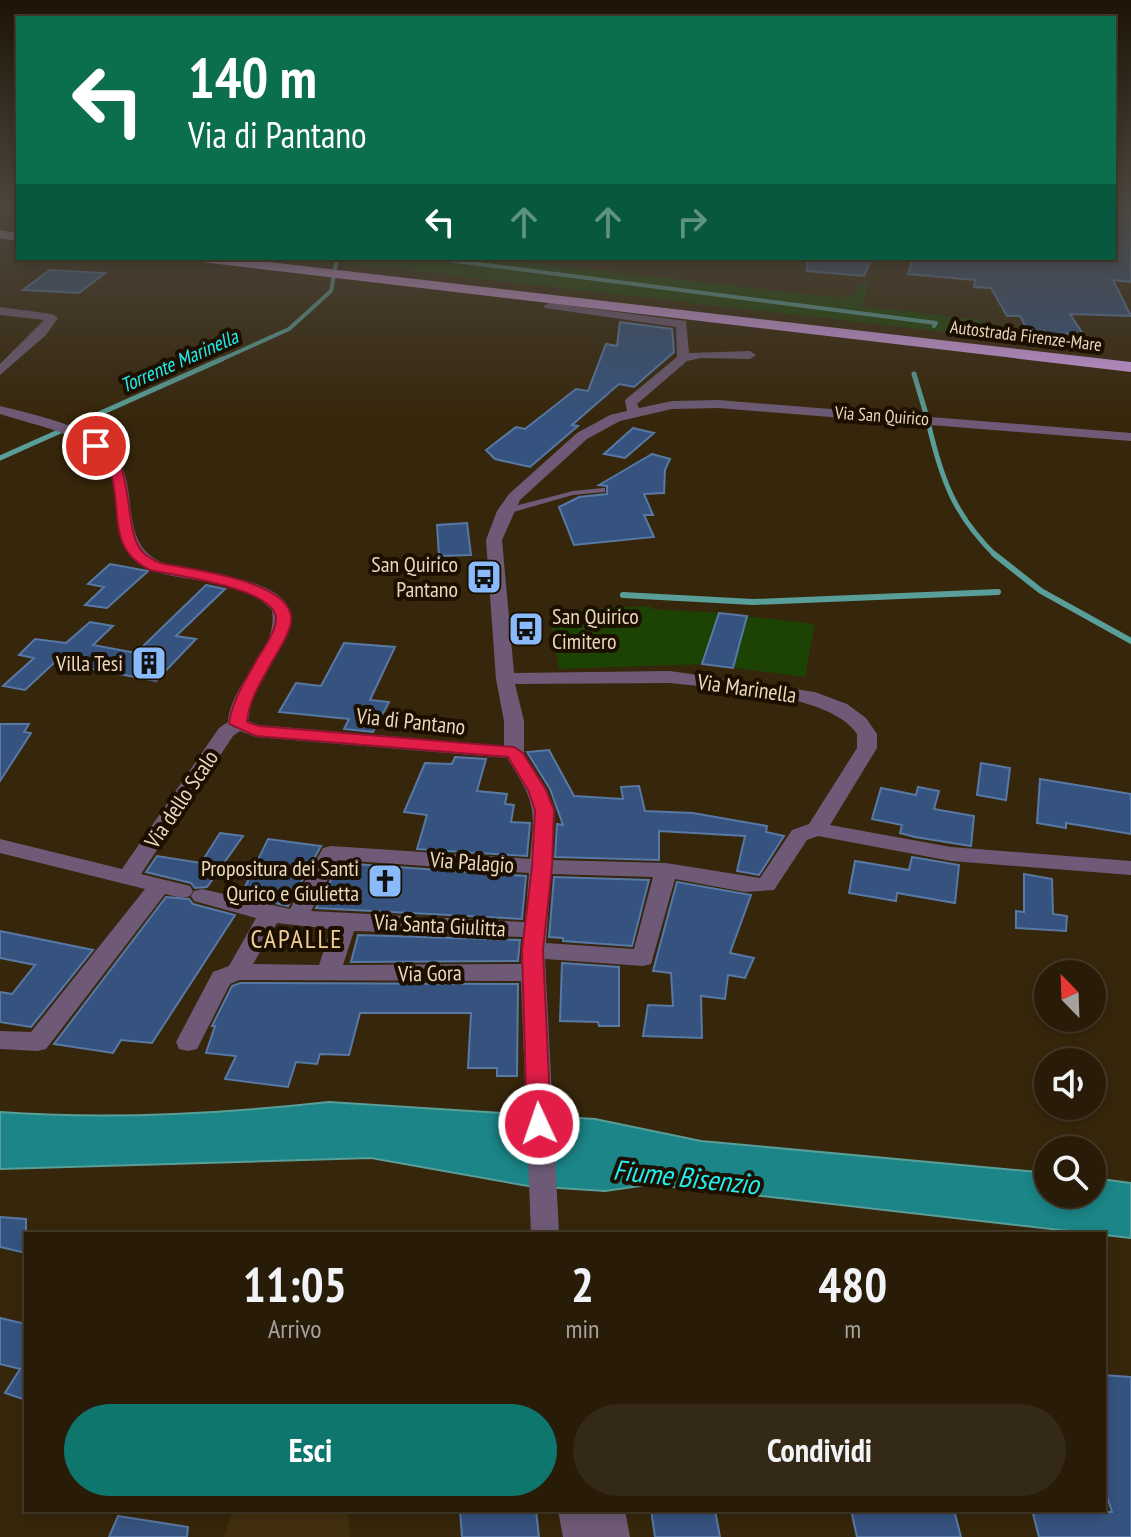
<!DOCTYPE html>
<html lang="it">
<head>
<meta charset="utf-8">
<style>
  :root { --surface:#281c08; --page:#342916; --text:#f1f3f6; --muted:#a5a19c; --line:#443a29; --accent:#0f766e }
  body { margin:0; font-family:"PT Sans Narrow",sans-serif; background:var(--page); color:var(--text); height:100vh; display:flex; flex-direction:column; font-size:30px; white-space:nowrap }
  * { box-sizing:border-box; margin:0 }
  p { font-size:26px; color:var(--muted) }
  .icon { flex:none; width:44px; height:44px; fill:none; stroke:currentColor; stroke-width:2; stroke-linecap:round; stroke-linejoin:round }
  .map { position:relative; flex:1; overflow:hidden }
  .sheet { position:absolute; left:24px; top:1232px; width:1082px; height:280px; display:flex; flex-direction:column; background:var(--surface); border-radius:0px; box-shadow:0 4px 12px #0003,0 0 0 2px var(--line) }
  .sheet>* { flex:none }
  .guide { position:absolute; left:16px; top:16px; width:1100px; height:244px; border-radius:0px; box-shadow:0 4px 12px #0003,0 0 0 2px var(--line); background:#0b6e4f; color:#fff; overflow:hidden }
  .needle { width:52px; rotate:337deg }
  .fabs { position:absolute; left:1034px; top:960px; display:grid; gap:16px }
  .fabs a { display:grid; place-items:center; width:72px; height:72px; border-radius:50%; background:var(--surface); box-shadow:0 4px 12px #0003,0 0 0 2px var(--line); font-size:40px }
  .pin { position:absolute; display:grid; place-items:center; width:68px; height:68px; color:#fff; margin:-34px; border:4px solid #fff; border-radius:50%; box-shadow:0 2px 8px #0007 }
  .me { position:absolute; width:88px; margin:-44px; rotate:357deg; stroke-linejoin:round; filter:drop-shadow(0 0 6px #0008) }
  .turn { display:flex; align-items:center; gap:28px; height:168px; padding:0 40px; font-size:36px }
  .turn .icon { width:104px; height:104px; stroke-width:2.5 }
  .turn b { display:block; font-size:56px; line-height:68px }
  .lanes { display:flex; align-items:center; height:76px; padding:0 40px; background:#0003; justify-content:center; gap:40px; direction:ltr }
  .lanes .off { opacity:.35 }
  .eta { display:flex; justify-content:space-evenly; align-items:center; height:136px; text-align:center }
  .eta b { font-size:48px; font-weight:700; line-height:56px }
  .action { display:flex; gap:16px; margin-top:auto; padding:16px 40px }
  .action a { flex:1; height:92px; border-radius:48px; background:var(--accent); color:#fff; font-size:32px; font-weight:700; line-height:92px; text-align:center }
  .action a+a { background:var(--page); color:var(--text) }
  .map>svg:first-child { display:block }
  .built { fill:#422f0f }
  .green { fill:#1c4304 }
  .water { fill:#1b8587; stroke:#599e98; stroke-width:2 }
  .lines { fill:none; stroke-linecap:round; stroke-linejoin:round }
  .stream-far2 { stroke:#599e98; stroke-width:4 }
  .stream-far1 { stroke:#599e98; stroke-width:5 }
  .stream { stroke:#599e98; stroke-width:6 }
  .building { fill:#35537e; stroke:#5878a5; stroke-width:2 }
  .lane { fill:#6e5a76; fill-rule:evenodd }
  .street { fill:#6e5a76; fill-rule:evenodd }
  .highway { fill:#ce9be1; fill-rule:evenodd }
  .route { fill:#e11d48; stroke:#92132f; stroke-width:2 }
  .labels { text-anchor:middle; stroke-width:8; stroke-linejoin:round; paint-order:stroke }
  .far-street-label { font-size:18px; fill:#ead8bf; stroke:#1b0f00 }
  .far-water-label { font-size:20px; font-style:italic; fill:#24edf0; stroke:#1b0f00 }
  .poi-label { font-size:22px; fill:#ead8bf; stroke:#1b0f00; text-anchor:end }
  .street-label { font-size:22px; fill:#ead8bf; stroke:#1b0f00 }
  .quarter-label { font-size:26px; letter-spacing:2px; fill:#f1cd99; stroke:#1b0f00 }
  .near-water-label { font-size:28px; font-style:italic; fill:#24edf0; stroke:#1b0f00 }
</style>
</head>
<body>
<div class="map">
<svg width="1131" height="1537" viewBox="0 0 1131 1537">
  <rect width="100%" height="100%" fill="#36260b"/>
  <path class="built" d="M233 1510H348L350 1537H224Z"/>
  <path class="green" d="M347 258H492L841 298 843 295H854L859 285 869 281 862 306 981 320 989 337 342 263Z
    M650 606 652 609 719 613 815 624 805 677 705 664 559 669 549 611Z"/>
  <path class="water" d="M329 1102 595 1119 701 1141 1048 1173V1194H1092V1178L1131 1183V1238L700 1189 647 1185 605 1191 528 1186 371 1158 0 1169V1112C110 1120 219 1114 329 1102Z"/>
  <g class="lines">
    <path class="stream-far2" d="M432 258 936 323 934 326
      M218 361 289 329 331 291 337 258"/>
    <path class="stream-far1" d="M914 374 926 414
      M929 426C942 481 955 516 996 556
      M0 458 222 359"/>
    <path class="stream" d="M994 554 1041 591 1131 641
      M623 595 753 602 998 592"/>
  </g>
  <path class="building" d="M1114 208H1131V282L1113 280 1131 316 1070 314 1083 334 1029 333 1020 316H1007L991 288 974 287 975 280 908 274 913 258H1114Z
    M808 258H872L864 276 807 271Z
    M50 270 105 273 79 293 23 290Z
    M620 322 672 329 674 352 634 387 619 384 572 425 578 426 530 467 495 459 486 450 516 427 525 429 576 389 588 391 606 344 617 346Z
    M633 428 654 433 625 458 604 454Z
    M652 454 670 459 665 470 664 493 644 494 653 515H644L654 537 574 545 559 507 579 497 607 494V486L599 485Z
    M467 523 471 555 439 556 437 525Z
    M110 564 148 571 107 608 85 605 104 587 88 584Z
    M206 585 225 589 176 636 196 639 156 681 55 662 25 690 3 686 34 658 19 655 35 639 66 643 90 622 113 626 93 645 136 653Z
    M719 613 747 616 733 668 702 664Z
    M344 643 395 647 370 700 389 702 373 732 344 729 349 719 279 712 296 683 321 686Z
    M0 724H29L24 732 31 733 0 781Z
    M549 750 574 796 623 799 621 787 639 786 645 811 693 813 767 826 766 832 784 836 759 875 737 871 745 836 659 831V860L555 857 557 824 563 825 550 789 527 752Z
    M455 757 486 759 477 791 507 794 505 804 514 805 511 822 530 823 527 856 417 849 427 815 404 812 425 763 452 764Z
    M981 763 1010 768 1006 800 977 795Z
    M1040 779 1131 794V834L1066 823V828L1037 823Z
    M918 787 939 791 934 809 974 816 971 846 915 837 900 833 902 825 872 819 881 788 916 795Z
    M220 833 243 836 207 887 195 888 191 883 146 872 157 856 201 863Z
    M268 839 321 846 288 906 241 895Z
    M912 857 959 865 955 903 897 893 896 901 849 893 855 861 909 870Z
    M340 863 526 876 522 919 316 908Z
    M1024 874 1052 879 1053 914 1067 916 1066 931 1016 928V911L1024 912Z
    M554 877 649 880 632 946 563 941V938L549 937Z
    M677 882 751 895 730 953 754 958 745 978 728 975 725 999 701 996 702 1038 643 1036 648 1005 673 1006 671 973 653 971Z
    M166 897 189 899 193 904 235 915 152 1043 121 1040 113 1053 54 1044Z
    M0 931 93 950 31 1027 0 1022V992L12 994 35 965 0 958Z
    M358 935 520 940 518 961 351 962Z
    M562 963 619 967V1026H599L598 1022 560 1021Z
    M240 983 518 984 517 1076H497V1068H468L471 1013H360L349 1055 320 1054 317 1064 296 1062 288 1087 225 1079 236 1056 206 1053 215 1026H212L232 986Z
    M0 1217 26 1219V1253L0 1247Z
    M0 1318 26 1324V1400L5 1393 20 1369 0 1364Z
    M1104 1375 1131 1377V1537H1039L1032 1510 1112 1512 1104 1487Z
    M460 1510H536L539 1537H462Z
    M651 1510H715L720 1537H655Z
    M851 1510H954L961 1537H857Z
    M118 1516 188 1527 187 1537H109Z"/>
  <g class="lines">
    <path class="lane" d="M602 488H605V492L573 495 506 514 502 511 503 509 573 491Z"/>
    <path class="street" d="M549 303 686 321 689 353 750 351 756 355 750 359 701 358 687 361 637 404 639 408 672 401 718 400 1131 433V441L718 408 672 409 620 421 587 439 520 500 502 540 514 673 670 671 815 692 847 704 866 718 877 734V748L830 825 951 847 1131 861V875L951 861 818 836 807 840 774 890 745 892 675 879 651 964 643 966 545 959 559 1234H531L521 981 239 980 230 984 197 1049 188 1051 179 1049 176 1042 213 972 229 966 256 918 194 901 191 896 194 891 202 889 290 909 323 848 331 846 530 859C535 806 536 804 507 758L256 737 240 731 233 736 141 874 190 886 193 891 190 896 182 898 165 894 46 1049 37 1051 0 1049V1031L31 1032 145 889 0 853V839L122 869 219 728 228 722C231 681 279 651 272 610 234 571 168 588 135 560 104 534 129 486 102 458 76 431 33 425 0 414V406C36 415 86 425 112 452 142 483 117 538 157 560 185 576 305 572 290 629L252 700 248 721 259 725 504 746V721L496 679 486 540 497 511 509 494 577 433 610 415 627 411 625 400 677 357 676 327 545 308 543 306ZM670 683C718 689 830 693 857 734V748L809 824 792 830 760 878 666 863 552 860 555 810 547 790 524 753V721L515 684ZM338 860 529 873 525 922 311 911ZM551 874 653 877 634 949 546 943ZM277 923 331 929 319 965 253 964ZM354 931 523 937 521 964 343 965Z
      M0 307 52 314 58 318 46 335 0 375V364L44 320 0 315Z
      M558 1510H625L630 1537H563Z"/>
    <path class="highway" d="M0 230 18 233V241L0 238Z
      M196 258H235L1131 362V372L202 262Z"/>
  </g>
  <linearGradient id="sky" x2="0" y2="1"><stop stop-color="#1e1506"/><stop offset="0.49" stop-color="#4c473f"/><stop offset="1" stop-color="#4c473f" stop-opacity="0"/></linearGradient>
  <rect width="1131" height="423" fill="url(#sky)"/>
  <path class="route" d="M91 444C134 438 124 520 137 543 142 554 149 558 160 563 188 569 296 581 291 621 290 634 279 649 273 660 262 680 249 699 247 722L259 726 514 747 523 753 546 790 554 810 552 867 543 950 551 1124 548 1130 539 1133 531 1130 527 1124 522 950 532 867 535 810 528 790 508 757 256 736 229 724C232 701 244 683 255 663 262 650 276 633 276 618 275 588 175 576 150 570 104 548 124 505 109 467 106 459 98 454 91 449Z"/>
  <defs>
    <symbol id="bus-square" viewBox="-11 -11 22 22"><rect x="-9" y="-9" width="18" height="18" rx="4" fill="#8abafc" stroke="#1b0f00"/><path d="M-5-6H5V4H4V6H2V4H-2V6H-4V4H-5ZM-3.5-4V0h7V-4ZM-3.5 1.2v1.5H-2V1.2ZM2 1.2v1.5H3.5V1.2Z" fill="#111"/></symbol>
    <symbol id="building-square" viewBox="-11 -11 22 22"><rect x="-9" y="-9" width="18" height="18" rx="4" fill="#8abafc" stroke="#1b0f00"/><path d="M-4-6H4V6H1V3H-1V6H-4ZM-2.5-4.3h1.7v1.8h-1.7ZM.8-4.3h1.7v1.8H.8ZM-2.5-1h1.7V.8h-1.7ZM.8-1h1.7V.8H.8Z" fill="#111"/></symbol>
    <symbol id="church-square" viewBox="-11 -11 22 22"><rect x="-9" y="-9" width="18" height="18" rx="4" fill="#8abafc" stroke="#1b0f00"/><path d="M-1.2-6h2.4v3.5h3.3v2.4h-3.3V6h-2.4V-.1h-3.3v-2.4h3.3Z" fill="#111"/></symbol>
  </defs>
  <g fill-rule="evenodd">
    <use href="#bus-square" x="464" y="557" width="40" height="40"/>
    <use href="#bus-square" x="506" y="609" width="40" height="40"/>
    <use href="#building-square" x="129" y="643" width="40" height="40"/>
    <use href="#church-square" x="365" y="861" width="40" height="40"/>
  </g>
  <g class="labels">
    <g class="far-street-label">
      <text transform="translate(1026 336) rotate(7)" y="6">Autostrada Firenze-Mare</text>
      <text transform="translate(882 416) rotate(4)" y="6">Via San Quirico</text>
    </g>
    <g class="far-water-label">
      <text transform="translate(179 361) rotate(-24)" y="7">Torrente Marinella</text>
    </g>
    <g class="poi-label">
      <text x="458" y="572">San Quirico<tspan x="458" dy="25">Pantano</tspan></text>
      <text x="552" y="624" text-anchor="start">San Quirico<tspan x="552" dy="25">Cimitero</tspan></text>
      <text x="123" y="671">Villa Tesi</text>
      <text x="359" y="876">Propositura dei Santi<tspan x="359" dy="25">Qurico e Giulietta</tspan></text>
    </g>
    <g class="street-label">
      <text transform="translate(747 688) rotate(8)" y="8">Via Marinella</text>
      <text transform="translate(411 721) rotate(6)" y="8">Via di Pantano</text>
      <text transform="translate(181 799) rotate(-56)" y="8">Via dello Scalo</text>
      <text transform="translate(472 862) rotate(4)" y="8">Via Palagio</text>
      <text transform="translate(440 925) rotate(3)" y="8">Via Santa Giulitta</text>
      <text transform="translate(430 973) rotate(-1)" y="8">Via Gora</text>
    </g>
    <g class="quarter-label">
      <text x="297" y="948">CAPALLE</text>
    </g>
    <g class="near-water-label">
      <text transform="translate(686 1177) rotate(6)" y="10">Fiume Bisenzio</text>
    </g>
  </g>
</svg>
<div class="fabs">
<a><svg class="needle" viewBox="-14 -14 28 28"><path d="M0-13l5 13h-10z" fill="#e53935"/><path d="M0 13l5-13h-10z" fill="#a5a19c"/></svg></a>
<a><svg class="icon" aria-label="sound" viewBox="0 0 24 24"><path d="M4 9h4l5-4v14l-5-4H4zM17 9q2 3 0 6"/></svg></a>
<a><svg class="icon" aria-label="search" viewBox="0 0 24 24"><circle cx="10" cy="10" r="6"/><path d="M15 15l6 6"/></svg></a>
</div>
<div class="pin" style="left:96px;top:446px;background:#d93025"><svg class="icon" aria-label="arrive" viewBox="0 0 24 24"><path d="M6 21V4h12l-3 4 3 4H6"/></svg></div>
<svg class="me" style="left:539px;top:1124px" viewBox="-20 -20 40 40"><circle r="17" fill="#e11d48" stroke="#fff" stroke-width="3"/><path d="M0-11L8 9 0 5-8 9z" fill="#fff"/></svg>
<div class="guide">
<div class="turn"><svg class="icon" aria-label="left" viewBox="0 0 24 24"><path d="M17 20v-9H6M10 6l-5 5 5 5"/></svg><div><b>140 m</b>Via di Pantano</div></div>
<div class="lanes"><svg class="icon" aria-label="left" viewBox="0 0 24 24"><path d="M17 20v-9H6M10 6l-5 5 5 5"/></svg><svg class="icon off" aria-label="ahead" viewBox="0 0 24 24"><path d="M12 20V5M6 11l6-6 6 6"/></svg><svg class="icon off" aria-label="ahead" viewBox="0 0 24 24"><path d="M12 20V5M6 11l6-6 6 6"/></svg><svg class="icon off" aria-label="right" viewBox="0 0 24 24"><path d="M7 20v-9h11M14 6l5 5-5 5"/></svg></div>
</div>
<section class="sheet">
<div class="eta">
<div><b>11:05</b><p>Arrivo</p></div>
<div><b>2</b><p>min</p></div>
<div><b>480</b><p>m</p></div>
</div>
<div class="action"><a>Esci</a><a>Condividi</a></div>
</section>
</div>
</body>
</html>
